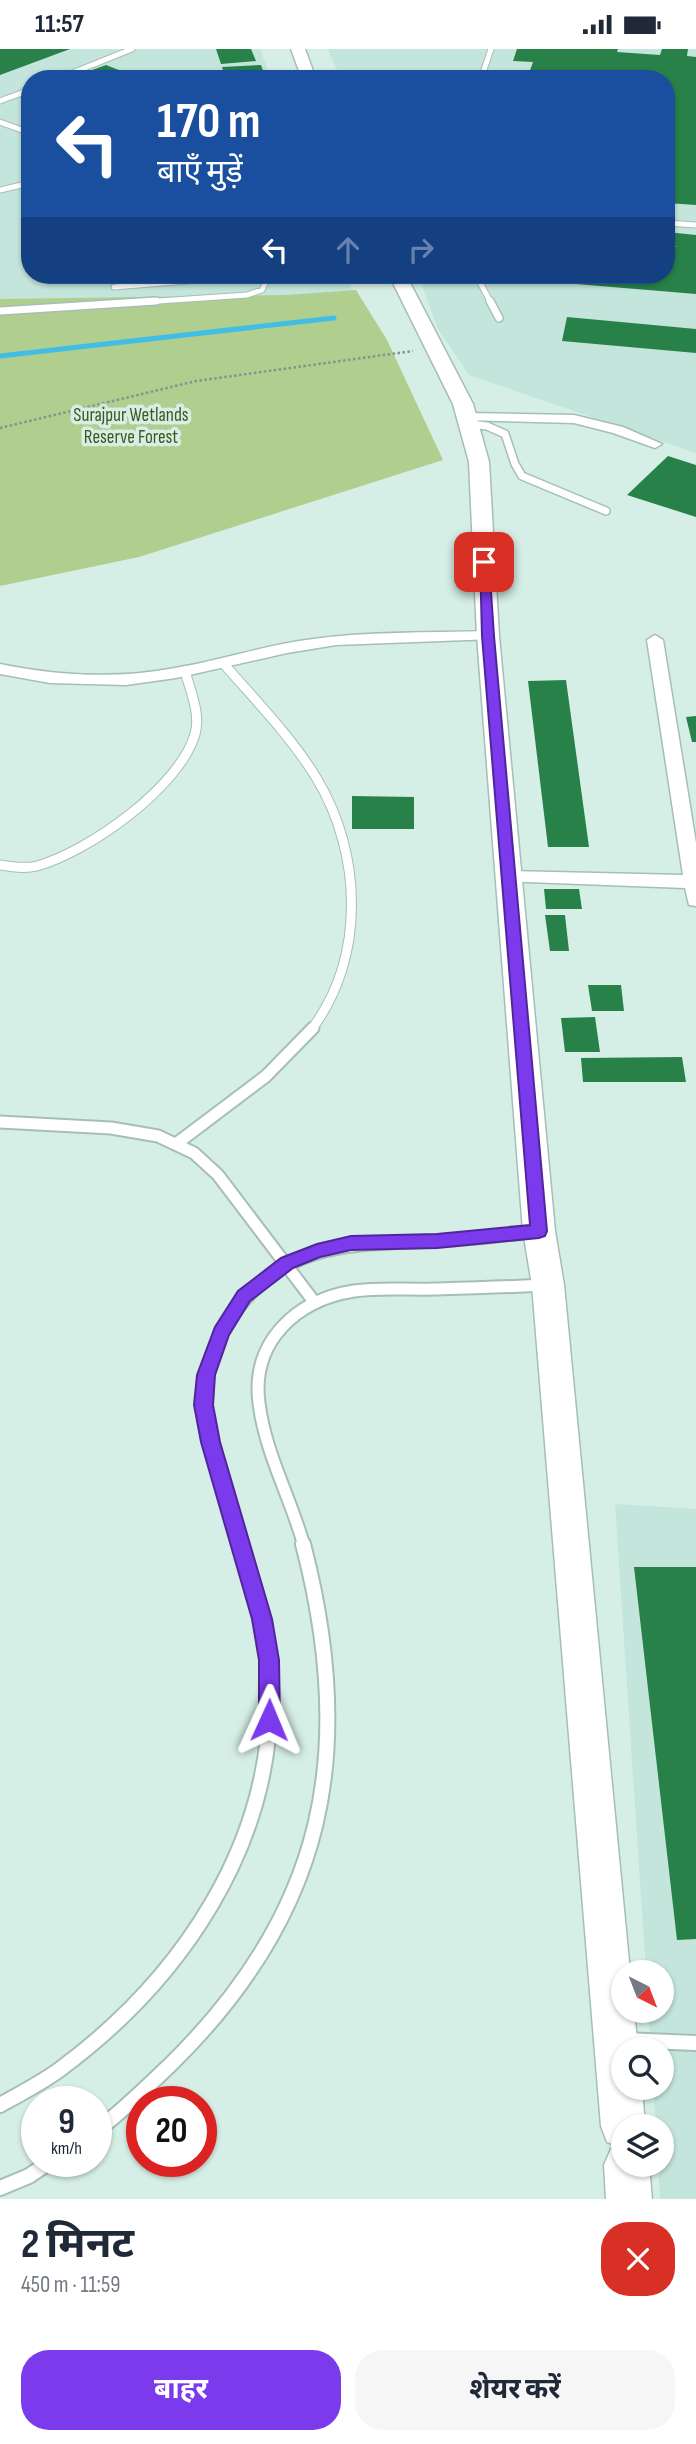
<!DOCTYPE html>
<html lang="hi">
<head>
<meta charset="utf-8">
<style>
  :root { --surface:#fff; --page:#f6f6f7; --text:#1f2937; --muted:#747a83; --accent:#7c3aed }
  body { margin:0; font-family:"Sofia Sans Condensed","Noto Sans Devanagari",sans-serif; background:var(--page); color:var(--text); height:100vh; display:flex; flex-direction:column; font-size:26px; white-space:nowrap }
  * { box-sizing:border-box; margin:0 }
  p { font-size:23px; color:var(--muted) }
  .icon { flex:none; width:38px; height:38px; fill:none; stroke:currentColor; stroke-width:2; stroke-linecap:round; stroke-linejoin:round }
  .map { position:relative; height:2150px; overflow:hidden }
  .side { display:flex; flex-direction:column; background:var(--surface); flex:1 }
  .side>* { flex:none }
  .guide { position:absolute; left:21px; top:21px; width:654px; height:214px; border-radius:28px; box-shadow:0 2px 5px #0004; background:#1a4fa0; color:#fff; overflow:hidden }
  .needle { width:46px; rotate:138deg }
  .tools { position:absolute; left:611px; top:1911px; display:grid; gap:14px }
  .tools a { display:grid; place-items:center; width:63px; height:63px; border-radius:50%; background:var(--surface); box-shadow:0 2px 5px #0004; font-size:35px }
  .speed { position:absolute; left:21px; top:2037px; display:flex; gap:14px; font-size:35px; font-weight:700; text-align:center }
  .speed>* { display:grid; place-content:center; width:91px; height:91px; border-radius:50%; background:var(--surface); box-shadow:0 2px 5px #0004; line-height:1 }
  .speed small { font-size:18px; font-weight:400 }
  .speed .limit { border:10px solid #d22; background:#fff; color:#111 }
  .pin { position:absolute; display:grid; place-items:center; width:60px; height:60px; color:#fff; margin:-30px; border-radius:14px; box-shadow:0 4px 10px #0006 }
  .me { position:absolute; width:77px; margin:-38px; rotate:1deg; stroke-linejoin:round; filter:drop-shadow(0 0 5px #0008) }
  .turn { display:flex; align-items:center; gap:24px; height:147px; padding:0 21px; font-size:32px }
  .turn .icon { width:91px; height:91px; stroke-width:2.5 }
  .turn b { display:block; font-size:49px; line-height:60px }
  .lanes { display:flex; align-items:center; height:66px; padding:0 21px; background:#0003; justify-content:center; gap:35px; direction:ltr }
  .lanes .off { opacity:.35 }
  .round { display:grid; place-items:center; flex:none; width:74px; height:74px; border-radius:28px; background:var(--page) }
  .head { display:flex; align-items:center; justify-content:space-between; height:119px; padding:0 21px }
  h1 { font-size:42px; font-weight:700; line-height:52px }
  .button { display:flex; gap:14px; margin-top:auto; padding:14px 21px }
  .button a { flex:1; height:80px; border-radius:28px; background:var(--accent); color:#fff; font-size:28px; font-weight:700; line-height:80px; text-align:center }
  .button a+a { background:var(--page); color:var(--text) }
  .status { display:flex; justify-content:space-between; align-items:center; height:49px; padding:0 35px; background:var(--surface); direction:ltr }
  .status svg { height:19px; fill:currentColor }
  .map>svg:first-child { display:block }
  .built { fill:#c3e5db }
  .green { fill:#b0ce8d }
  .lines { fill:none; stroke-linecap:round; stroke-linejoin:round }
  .stream { stroke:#42bee5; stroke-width:5 }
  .building { fill:#288149 }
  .service-far4-casing { stroke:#a6beb7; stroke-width:7 }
  .service-far3-casing { stroke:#a6beb7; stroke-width:10 }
  .service-far2-casing { stroke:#a6beb7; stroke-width:11 }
  .service-far1-casing { stroke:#a6beb7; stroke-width:15 }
  .service-casing { stroke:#a6beb7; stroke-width:18 }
  .minor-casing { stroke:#a6beb7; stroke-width:3 }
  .secondary-casing { stroke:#a6beb7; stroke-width:3 }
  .path { stroke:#82948f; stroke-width:2.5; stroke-dasharray:2.5 2.5; stroke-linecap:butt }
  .service-far4 { stroke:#fff; stroke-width:5 }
  .service-far3 { stroke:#fff; stroke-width:7 }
  .service-far2 { stroke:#fff; stroke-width:9 }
  .service-far1 { stroke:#fff; stroke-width:11 }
  .service { stroke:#fff; stroke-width:14 }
  .minor { fill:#fff; fill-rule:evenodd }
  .secondary { fill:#fff; fill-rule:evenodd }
  .route { fill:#7c3aed; stroke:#51269a; stroke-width:2 }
  .labels { text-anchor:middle; stroke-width:7; stroke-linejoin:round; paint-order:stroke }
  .far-park-label { font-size:19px; fill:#3f571b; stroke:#d5efe7 }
</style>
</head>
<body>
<div class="status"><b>11:57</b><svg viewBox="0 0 49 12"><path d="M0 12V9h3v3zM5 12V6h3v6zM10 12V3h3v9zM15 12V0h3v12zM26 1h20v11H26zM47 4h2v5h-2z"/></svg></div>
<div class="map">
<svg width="696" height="2150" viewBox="0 0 696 2150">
  <rect width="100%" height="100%" fill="#d5efe7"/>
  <path class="built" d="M0 0H260L271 30H30V226H346L357 254 0 286Z
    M328 0H696V404L469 326 438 280 418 226H667V30H340Z
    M615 1455 696 1460V2150H660L658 2116H662V2077H656L653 2039H662V2000H651L648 1962H662V1923H646Z"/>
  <path class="green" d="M356 241 387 291 443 411 139 508 0 537V250L288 246Z"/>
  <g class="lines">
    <path class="stream" d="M0 307 334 269"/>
  </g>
  <path class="building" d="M0 0H70L0 26Z
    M216 0H251L256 12 221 15Z
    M517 0H618L617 3 660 6 662 0H688L687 7 696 8V156L667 154V30H527L533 13 513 12Z
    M106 16 142 30H71L70 29Z
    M261 16 266 30H226L222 18Z
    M667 183 696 186V245L564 234 566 226H667V198H679L667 197Z
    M567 268 696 280V304L562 292Z
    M668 407 696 416V468L627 446Z
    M566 631 589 798H548L528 632Z
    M696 667V693H692L686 668Z
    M352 747 414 748V780H352Z
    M544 840H579L582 860H546Z
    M545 866H565L569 902H550Z
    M588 936H621L624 962H592Z
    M595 968 600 1003H565L561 969Z
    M682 1008 686 1033H583L581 1009Z
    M634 1518H696V1890L677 1891Z"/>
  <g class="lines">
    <defs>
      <path id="service-far4" d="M57 30 132 0
        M481 30 491 0
        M0 52 30 41
        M0 73 30 84
        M0 141 30 134
        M667 174 696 176
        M476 226 491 254
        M114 238 260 226
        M129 254 247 246 262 241 269 226"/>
      <path id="service-far3" d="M490 252 499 269
        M0 262 156 252
        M469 375 487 377 505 385 515 415 522 427 606 462"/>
      <path id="service-far2" d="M223 614C255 651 291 687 317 730 362 805 366 909 311 981
        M0 816C12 818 25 820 37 817 88 803 180 738 195 685 201 665 190 641 185 622"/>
      <path id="service-far1" d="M0 1073 111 1079 158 1087 194 1104 218 1126 315 1254
        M176 1095 266 1027 313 979
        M242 1497C229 1454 206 1402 204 1358 203 1327 212 1294 231 1268 285 1192 350 1196 434 1192 468 1191 501 1186 535 1183
        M304 1497C291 1449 265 1404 259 1354 251 1293 296 1251 354 1242 380 1238 408 1241 434 1240 471 1239 509 1238 546 1236"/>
      <path id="service" d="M623 1991 696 1994
        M0 2056C20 2045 41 2034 59 2021 181 1931 273 1796 270 1641 270 1591 255 1542 241 1495
        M96 2082C123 2062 147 2038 171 2015 326 1863 357 1702 303 1495
        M0 2139 29 2127 51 2112"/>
      <path id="minor" d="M467 364 574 366 623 378 662 395 655 399 613 384 574 374 462 371V365Z
        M488 582 496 587 494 590 336 596 287 604 176 629 126 636 50 634 0 625V615C58 627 117 630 175 619 219 612 262 597 306 591 366 582 427 584 488 582Z
        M655 586 663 591 696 794V857L689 856 685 839 502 832 500 828 502 824 509 822 683 826 647 591Z"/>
      <path id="secondary" d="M291 0H305L316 30H302Z
        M389 226H406L473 355 489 413 499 587 555 1182 564 1236 630 1923H623V1962H634L638 2000H623V2039H642L645 2077H623V2116H649L652 2150H606L604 2116 611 2100 618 2097 607 2093 601 2077 532 1236 523 1182 477 587 469 413 453 355Z"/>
    </defs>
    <use href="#service-far4" class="service-far4-casing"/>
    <use href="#service-far3" class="service-far3-casing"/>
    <use href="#service-far2" class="service-far2-casing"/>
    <use href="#service-far1" class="service-far1-casing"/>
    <use href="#service" class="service-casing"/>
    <use href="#minor" class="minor-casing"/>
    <use href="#secondary" class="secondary-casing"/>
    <path class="path" d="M0 379 196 332 413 302"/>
    <use href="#service-far4" class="service-far4"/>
    <use href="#service-far3" class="service-far3"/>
    <use href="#service-far2" class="service-far2"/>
    <use href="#service-far1" class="service-far1"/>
    <use href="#service" class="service"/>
    <use href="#minor" class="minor"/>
    <use href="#secondary" class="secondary"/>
  </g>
  <path class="route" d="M480 510 489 513 494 587 547 1182 545 1187 539 1189 437 1199 351 1201 320 1208 293 1219 250 1252 229 1286 215 1326 213 1356 220 1393 272 1570 279 1611 280 1671 277 1678 269 1681 262 1678 259 1671V1611L252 1570 201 1393 194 1356 197 1326 215 1278 238 1242 281 1209 317 1195 351 1187 437 1185 530 1176 482 587Z"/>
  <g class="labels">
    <g class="far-park-label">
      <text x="131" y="372">Surajpur Wetlands<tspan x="131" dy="22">Reserve Forest</tspan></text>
    </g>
  </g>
</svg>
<div class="tools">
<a><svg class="needle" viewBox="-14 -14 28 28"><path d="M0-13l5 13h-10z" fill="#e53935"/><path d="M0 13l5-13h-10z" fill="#747a83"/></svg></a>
<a><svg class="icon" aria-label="search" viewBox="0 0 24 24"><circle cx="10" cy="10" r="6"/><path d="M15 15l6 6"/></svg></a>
<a><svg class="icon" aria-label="layers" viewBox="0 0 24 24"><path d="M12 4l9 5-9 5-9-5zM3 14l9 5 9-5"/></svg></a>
</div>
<div class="speed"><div>9<small>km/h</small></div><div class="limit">20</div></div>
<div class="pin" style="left:484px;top:513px;background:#d93025"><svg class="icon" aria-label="arrive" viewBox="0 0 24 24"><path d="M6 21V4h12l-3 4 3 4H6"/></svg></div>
<svg class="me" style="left:269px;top:1671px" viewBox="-20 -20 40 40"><path d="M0-17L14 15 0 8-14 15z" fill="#7c3aed" stroke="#fff" stroke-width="4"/></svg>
<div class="guide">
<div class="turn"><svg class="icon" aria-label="left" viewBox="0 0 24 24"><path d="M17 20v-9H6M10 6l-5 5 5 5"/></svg><div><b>170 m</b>बाएँ मुड़ें</div></div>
<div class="lanes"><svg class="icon" aria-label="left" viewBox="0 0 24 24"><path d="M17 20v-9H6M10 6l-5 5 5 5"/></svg><svg class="icon off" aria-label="ahead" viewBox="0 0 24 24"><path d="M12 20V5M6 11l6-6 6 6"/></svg><svg class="icon off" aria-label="right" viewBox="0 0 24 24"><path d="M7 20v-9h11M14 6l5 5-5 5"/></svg></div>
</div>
</div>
<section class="side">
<div class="head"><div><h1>2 मिनट</h1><p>450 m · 11:59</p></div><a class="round" style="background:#d93025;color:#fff"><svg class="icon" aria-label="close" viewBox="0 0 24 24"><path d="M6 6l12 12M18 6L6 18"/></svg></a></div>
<div class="button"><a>बाहर</a><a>शेयर करें</a></div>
</section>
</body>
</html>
